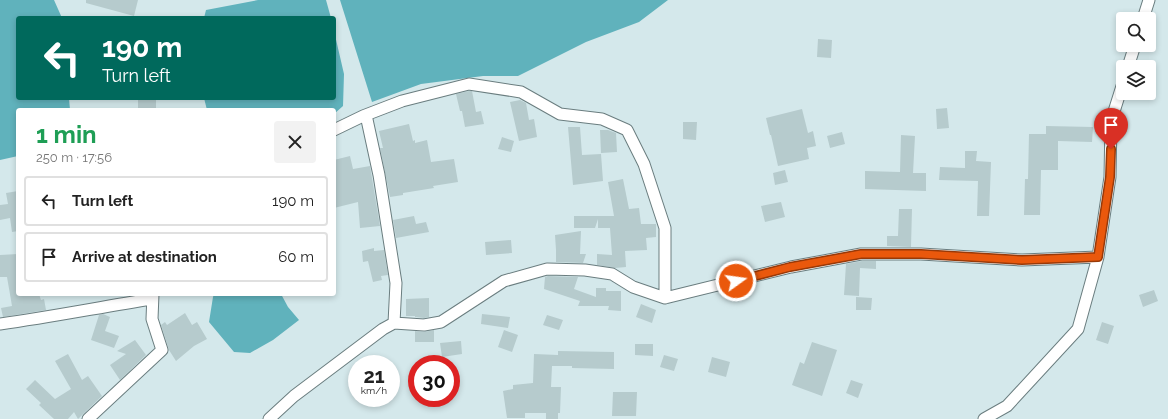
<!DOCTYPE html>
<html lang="en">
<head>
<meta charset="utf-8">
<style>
  :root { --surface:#fff; --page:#f2f2f2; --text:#222; --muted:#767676; --line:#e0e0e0 }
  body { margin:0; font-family:Raleway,sans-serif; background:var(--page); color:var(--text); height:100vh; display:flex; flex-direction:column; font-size:15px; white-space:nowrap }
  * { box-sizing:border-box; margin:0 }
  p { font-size:13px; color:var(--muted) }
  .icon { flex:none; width:22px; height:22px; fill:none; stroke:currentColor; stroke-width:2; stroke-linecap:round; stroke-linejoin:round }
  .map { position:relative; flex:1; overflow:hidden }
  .side { position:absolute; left:16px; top:108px; width:320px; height:188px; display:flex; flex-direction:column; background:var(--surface); border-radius:4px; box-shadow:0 2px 6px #0003 }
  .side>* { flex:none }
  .top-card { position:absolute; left:16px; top:16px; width:320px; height:84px; border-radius:4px; box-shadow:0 2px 6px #0003; background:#00695c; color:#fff; overflow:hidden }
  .tools { position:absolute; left:1116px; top:12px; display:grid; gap:8px }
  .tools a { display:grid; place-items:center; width:40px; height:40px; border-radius:4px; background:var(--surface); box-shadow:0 2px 6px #0003; font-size:20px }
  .speed { position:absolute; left:348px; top:355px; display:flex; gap:8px; font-size:20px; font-weight:700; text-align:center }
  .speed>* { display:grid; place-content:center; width:52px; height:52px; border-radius:50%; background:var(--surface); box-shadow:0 2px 6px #0003; line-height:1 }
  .speed small { font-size:10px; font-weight:400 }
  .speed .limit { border:6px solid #d22; background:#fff; color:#111 }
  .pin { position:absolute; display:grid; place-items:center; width:34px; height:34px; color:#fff; margin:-41px -17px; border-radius:50% 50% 50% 0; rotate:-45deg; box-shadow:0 0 4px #0007 }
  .pin .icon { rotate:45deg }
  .me { position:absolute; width:44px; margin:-22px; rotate:76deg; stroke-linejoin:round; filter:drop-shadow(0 0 3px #0008) }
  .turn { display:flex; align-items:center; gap:14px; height:84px; padding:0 20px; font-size:18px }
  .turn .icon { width:52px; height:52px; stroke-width:2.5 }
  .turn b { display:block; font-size:28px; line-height:34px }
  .round { display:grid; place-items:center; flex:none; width:42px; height:42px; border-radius:4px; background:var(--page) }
  .summary { display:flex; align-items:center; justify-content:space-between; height:68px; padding:0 20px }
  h1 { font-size:24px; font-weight:700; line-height:30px; color:#1e9e55 }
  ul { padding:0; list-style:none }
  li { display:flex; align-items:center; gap:12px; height:50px; margin:0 8px 6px; padding:0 12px; border:2px solid var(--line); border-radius:4px }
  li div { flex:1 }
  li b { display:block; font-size:15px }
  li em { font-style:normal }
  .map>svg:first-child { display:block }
  .water { fill:#60b2bc }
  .building { fill:#b6cbcd }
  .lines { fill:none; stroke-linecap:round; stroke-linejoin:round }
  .street-casing { stroke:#6a7d7f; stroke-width:13 }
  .street { stroke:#fff; stroke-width:11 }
  .route-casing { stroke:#983908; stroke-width:10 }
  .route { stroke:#ea580c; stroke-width:7 }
</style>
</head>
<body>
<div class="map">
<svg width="1168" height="419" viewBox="0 0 1168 419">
  <rect width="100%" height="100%" fill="#d4e8eb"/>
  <path class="water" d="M0 0H54L62 18H18V98H69L70 110H18V156L0 160Z
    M258 0H326L331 18H204L206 10Z
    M340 0H668L639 22 586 42 518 76H483L421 84 372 102Z
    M334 31 344 74 343 106 334 114V110H207L204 98H334Z
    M214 294H281L288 307 299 320 273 340 250 353 234 352 209 322 213 297Z"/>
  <path class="building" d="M86 0H138L134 16 86 3Z
    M818 39 832 40 831 58 817 57Z
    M469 91H472L476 112 481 111 484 124 465 127 462 111H460L456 94Z
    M138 98H156V110H138Z
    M520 100 526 103 529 120 534 119 537 137 519 141 510 102Z
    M947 108 949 128 937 129 936 109Z
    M802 109 808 133 813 131 816 146 807 148 809 159 778 166 771 135H770L766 118Z
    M683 122H697L696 140 683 139Z
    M409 124 413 141 415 140V143L427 140 431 162 454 159 458 182 433 186 434 188 403 193V195L390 197 380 148H383L379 131Z
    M1046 126 1093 127 1092 142 1058 141V170H1041L1040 215H1024L1025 179H1028L1029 134H1046Z
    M568 127H580L582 155 601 154 603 181 573 185Z
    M600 130H608L616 133 617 152 601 153Z
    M842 132 845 144 830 148 827 136Z
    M901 135 915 136 913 173H926V191L865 189V171L900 172Z
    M502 137 514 141 511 152 498 149Z
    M965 151H977L976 161 991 162 989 216H977L978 181 939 180 940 167 965 168Z
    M350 156 353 169 370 166 380 226 360 228 358 202 334 208V160Z
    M785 170 788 182 775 185 773 173Z
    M623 179 629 209 639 208 641 224H656V237L646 238 647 250 625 251 626 267 615 268 597 265V254L612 255 610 228H598V219L595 228H574V216H614L608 182Z
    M18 191V231L12 232 10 218 0 220V205L8 204 6 193Z
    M781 202 785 217 765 222 761 206Z
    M899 209H912L911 247 887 246V236H898Z
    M414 216 416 224 426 222 429 232 396 238 393 220Z
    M581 231 580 254H586L583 263 556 262V250L555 235Z
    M511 240 512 253 486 255 485 242Z
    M374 248V251L384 250 388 275 381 276 382 280 373 282 368 261 363 262 362 251Z
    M18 254V294H39L41 300 44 299 46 310 3 317 1 308 12 306 7 277H0V255Z
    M862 261H876V269L860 268 859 296 844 295 846 264Z
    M548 276 578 277 574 289 596 297V288H606V291H621V311L608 310 609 306H578L580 301 544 289 545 277Z
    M1154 290 1158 301 1143 307 1139 295Z
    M856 297 872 298 871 310H856Z
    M429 298V317L424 318 415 317V316H406V299Z
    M641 304 656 310 652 323 636 317Z
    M185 313 192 325 197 322 207 339 194 346 176 361 169 350 161 325 165 322 167 325Z
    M103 314 110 317 105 331 119 336 114 348 91 340 99 315Z
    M482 314 510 317 508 328 481 324Z
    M547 315 563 320 559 330 543 325Z
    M1102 322 1114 326 1108 344 1096 340Z
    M434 330V342H415V331L424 332Z
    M504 330 518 335 512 352 498 347Z
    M135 340 146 355 120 380 110 365 126 354 117 351Z
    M461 341 462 354 442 357 440 343Z
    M812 342 837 350 822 396 792 385 800 362 804 364Z
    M635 344H653V356L635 355Z
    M558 351 614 352V369L572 368V366H552L551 387H561L560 413H558V419H546V413H525V418H507L503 391 513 389V385L533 383 534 354 558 355Z
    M68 354 82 380 88 376 102 396 78 419 74 412 68 419H54L39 405 41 403 26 389 35 380 55 399 71 389 55 361Z
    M664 355 678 359 674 371 660 367Z
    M712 357 730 362 726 377 708 372Z
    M851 380 863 384 858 398 846 393Z
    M613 392H637L636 416H612Z"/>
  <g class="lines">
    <defs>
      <path id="street" d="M1143 19 1149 0
        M1128 67 1135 45
        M334 130 363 116 402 101 469 84 521 92 560 114 602 119 627 130 644 164 665 228V298
        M394 323 424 325 441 322 504 281 547 269 585 270 612 274 633 287 665 298 791 267 861 254H921L1022 260 1098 257
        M0 324C51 317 101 307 152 299
        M88 419 162 350 152 319 153 294
        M269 419 294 396 383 329 394 323 396 283 379 175 366 115
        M984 419 1007 406 1078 329 1098 257 1110 177 1111 121 1123 83"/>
    </defs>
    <use href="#street" class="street-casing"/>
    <use href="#street" class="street"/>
  </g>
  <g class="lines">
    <defs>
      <path id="route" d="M736 281 790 267 861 254H921L1022 260 1098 257 1110 177 1111 149"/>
    </defs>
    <use href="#route" class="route-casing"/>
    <use href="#route" class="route"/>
  </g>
</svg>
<div class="tools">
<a><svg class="icon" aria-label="search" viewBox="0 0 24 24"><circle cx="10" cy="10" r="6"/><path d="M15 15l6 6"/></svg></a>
<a><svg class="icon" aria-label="layers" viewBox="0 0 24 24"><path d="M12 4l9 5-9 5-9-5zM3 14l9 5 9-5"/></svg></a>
</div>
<div class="speed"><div>21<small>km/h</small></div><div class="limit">30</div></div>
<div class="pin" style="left:1111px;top:149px;background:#d93025"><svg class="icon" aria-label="arrive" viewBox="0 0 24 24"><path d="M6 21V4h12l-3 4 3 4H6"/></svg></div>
<svg class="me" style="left:736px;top:281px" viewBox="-20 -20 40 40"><circle r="17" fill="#ea580c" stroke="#fff" stroke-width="3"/><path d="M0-11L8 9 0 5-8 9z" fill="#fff"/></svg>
<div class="top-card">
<div class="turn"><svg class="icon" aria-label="left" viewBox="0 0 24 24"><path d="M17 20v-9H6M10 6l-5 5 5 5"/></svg><div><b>190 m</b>Turn left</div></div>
</div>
<section class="side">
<div class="summary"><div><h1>1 min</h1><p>250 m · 17:56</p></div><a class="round"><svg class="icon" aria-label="close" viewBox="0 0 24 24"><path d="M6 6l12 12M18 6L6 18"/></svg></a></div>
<ul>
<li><svg class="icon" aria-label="left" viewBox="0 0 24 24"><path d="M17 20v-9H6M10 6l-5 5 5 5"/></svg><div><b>Turn left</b></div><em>190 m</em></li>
<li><svg class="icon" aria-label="arrive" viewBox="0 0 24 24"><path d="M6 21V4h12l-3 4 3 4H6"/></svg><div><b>Arrive at destination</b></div><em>60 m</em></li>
</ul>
</section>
</div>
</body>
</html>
